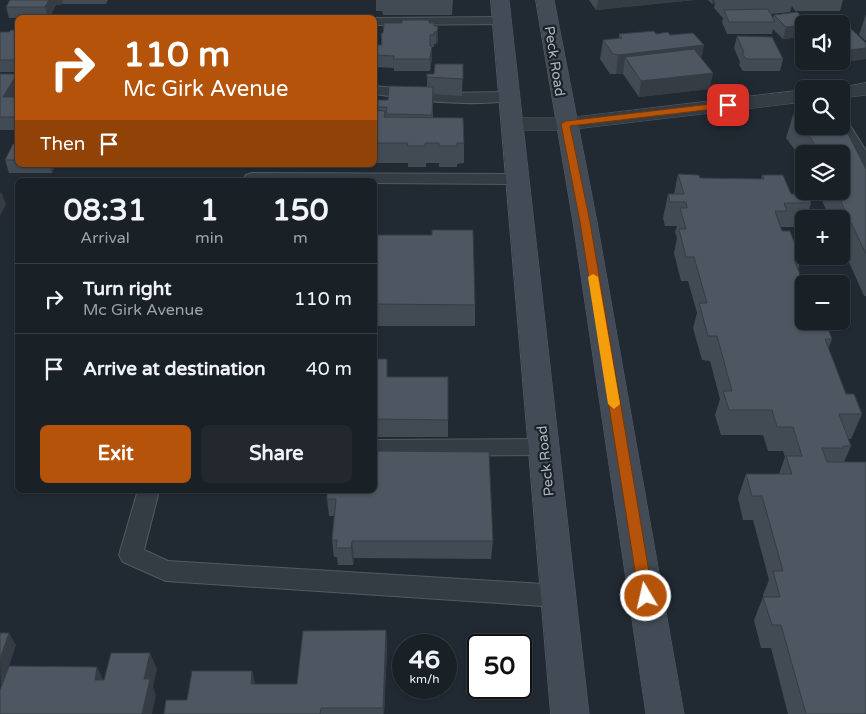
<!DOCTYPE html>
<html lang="en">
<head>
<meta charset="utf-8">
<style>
  :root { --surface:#192026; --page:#22282e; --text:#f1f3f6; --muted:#9fa3a7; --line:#373e43; --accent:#b45309 }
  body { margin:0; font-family:"Varela Round",sans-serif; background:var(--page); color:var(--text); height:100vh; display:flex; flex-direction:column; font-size:19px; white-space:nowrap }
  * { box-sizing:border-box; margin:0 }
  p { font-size:16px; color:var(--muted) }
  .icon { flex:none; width:28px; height:28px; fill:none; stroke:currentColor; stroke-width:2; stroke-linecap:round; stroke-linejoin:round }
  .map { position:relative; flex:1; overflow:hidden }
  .details { position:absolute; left:15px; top:178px; width:362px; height:315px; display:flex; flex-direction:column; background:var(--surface); border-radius:8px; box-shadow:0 1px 4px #0004,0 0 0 1px var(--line) }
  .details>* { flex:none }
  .hud { position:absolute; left:15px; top:15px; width:362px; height:152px; border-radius:8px; box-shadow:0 1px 4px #0004,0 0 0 1px var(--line); background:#b45309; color:#fff; overflow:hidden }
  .fabs { position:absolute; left:795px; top:15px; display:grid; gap:10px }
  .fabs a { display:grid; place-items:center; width:55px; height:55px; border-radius:8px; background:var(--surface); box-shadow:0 1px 4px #0004,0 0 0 1px var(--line); font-size:25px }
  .speed { position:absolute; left:392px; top:634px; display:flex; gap:10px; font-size:25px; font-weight:700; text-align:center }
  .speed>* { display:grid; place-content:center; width:65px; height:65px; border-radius:50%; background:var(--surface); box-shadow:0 1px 4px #0004,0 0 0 1px var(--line); line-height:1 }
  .speed small { font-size:12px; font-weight:400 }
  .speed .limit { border:2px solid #111; border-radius:8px; background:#fff; color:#111 }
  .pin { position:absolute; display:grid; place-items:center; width:42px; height:42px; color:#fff; margin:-21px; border-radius:10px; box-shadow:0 2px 8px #0006 }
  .me { position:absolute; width:55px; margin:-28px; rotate:351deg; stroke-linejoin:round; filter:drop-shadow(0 0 4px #0008) }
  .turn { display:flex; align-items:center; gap:18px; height:105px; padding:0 25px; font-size:22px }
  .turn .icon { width:65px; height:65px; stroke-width:2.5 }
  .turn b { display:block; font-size:35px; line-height:42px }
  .then { display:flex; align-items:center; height:48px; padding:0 25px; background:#0003; gap:10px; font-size:19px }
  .eta { display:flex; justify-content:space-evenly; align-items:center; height:85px; text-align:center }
  .eta b { font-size:30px; font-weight:800; line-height:35px }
  .cta { display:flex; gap:10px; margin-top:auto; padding:10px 25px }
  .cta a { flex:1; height:58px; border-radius:8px; background:var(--accent); color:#fff; font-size:20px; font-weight:800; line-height:58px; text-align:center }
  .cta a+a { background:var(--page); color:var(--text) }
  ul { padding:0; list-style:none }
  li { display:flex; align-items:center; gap:15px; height:70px; padding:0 25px; border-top:1px solid var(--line) }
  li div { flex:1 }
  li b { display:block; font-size:19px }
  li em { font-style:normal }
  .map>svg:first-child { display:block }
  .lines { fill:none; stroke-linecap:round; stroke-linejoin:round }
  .lane-casing { stroke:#525a61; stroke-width:2 }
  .street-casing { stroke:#525a61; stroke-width:1 }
  .secondary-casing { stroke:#525a61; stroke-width:1 }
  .lane { fill:#343c44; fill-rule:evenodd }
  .street { fill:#343c44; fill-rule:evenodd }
  .secondary { fill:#434c56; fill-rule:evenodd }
  .wall { fill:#424a53 }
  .shaded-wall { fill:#363c44 }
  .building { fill:#4d5661; stroke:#363c44 }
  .route { fill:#b45309; stroke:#753606 }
  .slow { fill:#f59e0b }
  .labels { text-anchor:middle; stroke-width:4.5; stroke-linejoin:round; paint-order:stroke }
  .street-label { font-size:14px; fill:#afb7c0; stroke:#1a2128 }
</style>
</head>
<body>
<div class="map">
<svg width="866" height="714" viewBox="0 0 866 714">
  <rect width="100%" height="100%" fill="#212a33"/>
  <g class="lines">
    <defs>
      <path id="lane" d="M502 17 507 18 509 21 507 24 375 25V18H373Z
        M375 86 442 93 509 92 514 93 516 96 514 99C478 108 413 100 375 94Z
        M841 117 846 119 866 151V170L860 168 836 126H841Z
        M252 173 518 174 524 176 526 179 524 182 518 184 375 183V180H245L244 178 246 175Z
        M544 439 552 441 555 447 552 453 544 455 375 456V440Z
        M138 490H156L158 495 144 550 168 561 559 585 568 588 571 596 568 604 559 607 166 581 123 562 119 555Z"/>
      <path id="street" d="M866 83V95L841 98V89H833Z
        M804 90V102L566 130H512L505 128 501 124 505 120 512 118H566Z"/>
      <path id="secondary" d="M491 0H509L589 714H551Z
        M536 0H554L597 222 684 714H646L573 222Z"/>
    </defs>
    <use href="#lane" class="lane-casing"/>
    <use href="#street" class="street-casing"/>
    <use href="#secondary" class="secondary-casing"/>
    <use href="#lane" class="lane"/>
    <use href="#street" class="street"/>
    <use href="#secondary" class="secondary"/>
  </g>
  <path class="wall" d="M10 0H108L106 4H63L56 5 49 18H9L6 7Z
    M376 0H453L452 15H383L382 11H376Z
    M589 0H694L596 10Z
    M708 0H843L840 11H795L792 6 790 12 771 14 773 18 774 15 804 24V46L800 42 801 37 783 39 773 29 772 34H727L722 22 723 18 714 8 715 3 712 4Z
    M866 14V41L859 35Z
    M437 26 438 41 436 44H434V47H432V58L430 71H394V68L375 67V45H381V33Z
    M18 30V72H0V32H9Z
    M619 34H656L670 35 704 45 701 58 713 73 709 89 639 97 623 74H610L600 59 603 40 619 38Z
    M737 36 783 59 780 71H743L739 65 740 62 734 48Z
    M866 42V59L822 65 819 61H841L865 43Z
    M463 64 462 96 433 94V117L464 143V163L457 164V167H439V163H426V167H408V163H375V110H378V100H388L427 87V74H434Z
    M0 74 18 75V92L15 97H18V130H0Z
    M793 115 866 169V296H864L841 244V219H830L818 191H841V154H804V162L786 138Z
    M18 144V165H55L52 173H9L5 160Z
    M678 174 700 178 761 179 762 175 791 194 811 203 806 219H804L803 227H782L781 228 801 260 798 270 804 321 832 339 828 349 846 394 862 414 851 439H848L851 446 844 462 866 714H788L771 648H761L754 620 763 597V595L769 580 753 520H743L738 498 746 474H779L785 457 783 451H768L763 435H721L715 415 720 399 710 361 702 360 693 328 697 313 688 281H681L674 253 677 238 675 232 677 226H665L663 218 668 194H674Z
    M375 235 475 305V326H375Z
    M375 359 388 377 448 420V437H375Z
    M327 490 493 541 491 559 354 558 353 565H338L337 557H334L332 540 334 516H329L327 499Z
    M386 630 387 647 384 714H164L187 700 252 671 255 684H297Z"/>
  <path class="shaded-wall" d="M49 0H62L63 4 56 5 48 18 45 7Z
    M598 0H694L596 10Z
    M712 0H715V3L712 4Z
    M804 25V31L801 37 783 39 786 27Z
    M438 29V41L436 44V32Z
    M704 45 700 65 625 57 623 74H616L618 55Z
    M432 46V58L430 71V59Z
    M866 48V59L822 65 824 61H841V51Z
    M713 73 709 89 639 97 641 81Z
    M17 74 18 92 7 110 3 97Z
    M49 165H55L52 173Z
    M1 192 6 204 0 216V194Z
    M352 541 354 558 353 565 351 548Z
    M386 630 387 647 384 714H383V708Z
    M9 633 16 645 1 691 0 659Z
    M150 653 157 669 153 687 156 695 152 714H142L144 679Z
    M97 667 105 683 95 680Z
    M252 671 256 687 251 684Z"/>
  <path class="building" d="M10 0H49L45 7H6Z
    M768 9 775 22H729L724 10Z
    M797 12 805 20 828 17 836 24H804V25L786 27 774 15Z
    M402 20H429V23H434V26H437L438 29 436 32H434V35H430V46H432L430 59H393L394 56 375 55V45H382L381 33H383L384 23H402Z
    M841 26H848L866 43V48L841 51Z
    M11 30H18V60H0V32H9Z
    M654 31 656 34 668 32 670 35 693 33 704 45 618 55 613 54 603 40 622 38 619 34Z
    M737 36 772 37 783 59H746L742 53H744Z
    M694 49 713 73 641 81 625 57Z
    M435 64H463V79L427 77V74H434Z
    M0 74H17L3 97H18V117H0Z
    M389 86 433 87 432 115 386 114 387 107H378V100H388Z
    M375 110 385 111 384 117 463 118 464 143H457V146H439V143H425V146H407L408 143H375Z
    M804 114V126H841L849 136 866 169V254L836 191H841V154H819L812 140 793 115Z
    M13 144H18V160H5Z
    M678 174 699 175 700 178 764 179 762 175H783L791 194H807L811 203H784L787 211H775L782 231H790L801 260 794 259 804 285V321H825L832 339H825L846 394H854L862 414H839L851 446H843V448H822L827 462H866V714H806L781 625H772L763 597H780L773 571H783L762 496H752L746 474H792L786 456H802L793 427H777L772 410H729L723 391H732L717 336H708L699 303H707L694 257H686L679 229H686L680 208H687L686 202H670L668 194H684Z
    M432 230H473L475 305 375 304V235H432Z
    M375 359H387V377H448V420L375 419Z
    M375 451 489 452 493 541H352L351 548H336L337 540H332L336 499H327V490H375Z
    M386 630 383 708H321L320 714H164L166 700H187L192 671H252L251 684H297L303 631Z
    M0 633H9L0 659Z
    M111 653H150L144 679H150L142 714H0V690L9 666 97 667 95 680H104Z"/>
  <path class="route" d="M728 102 731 103V107L570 126 590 222 653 596 651 601 646 603 641 601 639 596 580 222 561 124 566 121Z"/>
  <path class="slow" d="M593 274 598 277 620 404 614 409 608 404 588 277Z"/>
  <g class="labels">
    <g class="street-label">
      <text transform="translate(555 61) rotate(81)" y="5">Peck Road</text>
      <text transform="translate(545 461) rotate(-96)" y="5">Peck Road</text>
    </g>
  </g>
</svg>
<div class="fabs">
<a><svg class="icon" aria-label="sound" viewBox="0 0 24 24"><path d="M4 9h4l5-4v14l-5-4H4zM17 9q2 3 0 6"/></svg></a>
<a><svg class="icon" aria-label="search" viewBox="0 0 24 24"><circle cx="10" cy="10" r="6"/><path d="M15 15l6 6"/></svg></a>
<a><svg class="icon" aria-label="layers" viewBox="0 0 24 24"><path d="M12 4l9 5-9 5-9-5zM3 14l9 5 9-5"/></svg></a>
<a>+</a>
<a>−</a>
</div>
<div class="speed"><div>46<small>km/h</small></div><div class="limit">50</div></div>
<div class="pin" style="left:728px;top:105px;background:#d93025"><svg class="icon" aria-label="arrive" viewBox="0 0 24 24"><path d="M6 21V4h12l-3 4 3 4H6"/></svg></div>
<svg class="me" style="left:646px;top:596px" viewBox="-20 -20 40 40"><circle r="17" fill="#b45309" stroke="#fff" stroke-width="3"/><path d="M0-11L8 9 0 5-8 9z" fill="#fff"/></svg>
<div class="hud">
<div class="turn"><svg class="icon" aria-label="right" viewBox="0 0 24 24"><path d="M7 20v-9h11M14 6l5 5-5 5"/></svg><div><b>110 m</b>Mc Girk Avenue</div></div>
<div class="then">Then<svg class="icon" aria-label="arrive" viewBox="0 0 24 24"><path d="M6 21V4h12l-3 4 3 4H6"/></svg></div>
</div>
<section class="details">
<div class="eta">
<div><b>08:31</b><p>Arrival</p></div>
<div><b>1</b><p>min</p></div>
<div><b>150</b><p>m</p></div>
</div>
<ul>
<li><svg class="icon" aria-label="right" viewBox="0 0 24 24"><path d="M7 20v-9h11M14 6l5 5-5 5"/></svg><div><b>Turn right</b><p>Mc Girk Avenue</p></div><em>110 m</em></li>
<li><svg class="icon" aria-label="arrive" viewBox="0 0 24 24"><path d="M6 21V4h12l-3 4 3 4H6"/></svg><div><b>Arrive at destination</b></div><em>40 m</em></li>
</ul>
<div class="cta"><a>Exit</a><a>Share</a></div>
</section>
</div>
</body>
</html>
